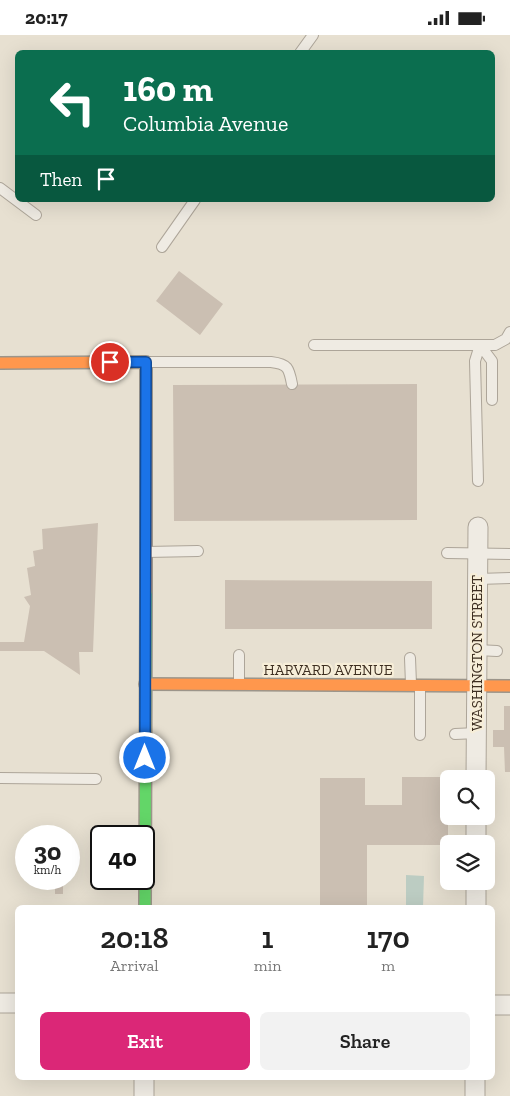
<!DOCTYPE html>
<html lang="en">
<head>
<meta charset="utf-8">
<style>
  :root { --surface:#fff; --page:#f2f2f2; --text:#222; --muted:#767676; --accent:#db2777 }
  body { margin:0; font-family:"Zilla Slab",serif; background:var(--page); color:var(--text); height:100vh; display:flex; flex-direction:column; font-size:19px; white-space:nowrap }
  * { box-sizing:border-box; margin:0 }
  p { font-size:16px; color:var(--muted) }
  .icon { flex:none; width:28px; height:28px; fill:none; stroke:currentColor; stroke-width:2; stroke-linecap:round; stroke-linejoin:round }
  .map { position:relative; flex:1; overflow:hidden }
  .side { position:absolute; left:15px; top:870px; width:480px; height:175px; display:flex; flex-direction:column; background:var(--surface); border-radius:8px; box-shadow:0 5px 20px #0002 }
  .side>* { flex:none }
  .guide { position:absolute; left:15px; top:15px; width:480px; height:152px; border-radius:8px; box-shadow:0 5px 20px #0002; background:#0b6e4f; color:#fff; overflow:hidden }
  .controls { position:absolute; left:440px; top:735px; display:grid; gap:10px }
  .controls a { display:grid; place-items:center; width:55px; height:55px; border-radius:8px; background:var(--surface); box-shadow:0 5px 20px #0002; font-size:25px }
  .speed { position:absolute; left:15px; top:790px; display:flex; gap:10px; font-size:25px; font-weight:700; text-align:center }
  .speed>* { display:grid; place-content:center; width:65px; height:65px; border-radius:50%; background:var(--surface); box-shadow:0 5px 20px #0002; line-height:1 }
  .speed small { font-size:12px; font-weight:400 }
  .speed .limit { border:2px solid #111; border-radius:8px; background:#fff; color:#111 }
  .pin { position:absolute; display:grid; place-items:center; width:42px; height:42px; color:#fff; margin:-21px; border:2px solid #fff; border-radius:50%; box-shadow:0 1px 5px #0007 }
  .me { position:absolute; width:55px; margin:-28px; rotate:0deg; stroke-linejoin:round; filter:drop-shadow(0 0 4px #0008) }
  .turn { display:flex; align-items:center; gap:18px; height:105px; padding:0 25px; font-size:22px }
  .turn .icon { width:65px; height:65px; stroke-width:2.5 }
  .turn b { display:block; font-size:35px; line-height:42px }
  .then { display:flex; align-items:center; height:48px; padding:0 25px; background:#0003; gap:10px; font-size:19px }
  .eta { display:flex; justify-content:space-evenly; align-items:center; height:85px; text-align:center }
  .eta b { font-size:30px; font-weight:600; line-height:35px }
  .button { display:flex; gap:10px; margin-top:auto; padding:10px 25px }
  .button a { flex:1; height:58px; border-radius:8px; background:var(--accent); color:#fff; font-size:20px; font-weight:600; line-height:58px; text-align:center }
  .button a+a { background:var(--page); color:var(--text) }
  .status { display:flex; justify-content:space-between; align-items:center; height:35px; padding:0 25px; background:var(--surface); direction:ltr }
  .status svg { height:14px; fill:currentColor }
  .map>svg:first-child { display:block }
  .water { fill:#bcccc2 }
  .building { fill:#cbbfb2 }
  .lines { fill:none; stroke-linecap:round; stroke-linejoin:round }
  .lane-casing { stroke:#ada599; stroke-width:12 }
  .street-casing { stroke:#ada599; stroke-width:21 }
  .fast-casing { stroke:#9c958a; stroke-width:14 }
  .slow-casing { stroke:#9c958a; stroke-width:14 }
  .lane { stroke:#efebe3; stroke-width:10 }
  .street { stroke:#efebe3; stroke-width:19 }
  .fast { stroke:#63d668; stroke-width:11 }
  .slow { stroke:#ff974d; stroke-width:11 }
  .route-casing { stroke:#114b97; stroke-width:12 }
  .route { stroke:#1a73e8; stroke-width:9 }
  .labels { text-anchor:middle; stroke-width:4.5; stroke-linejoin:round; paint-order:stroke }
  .street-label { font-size:15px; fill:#3d2e20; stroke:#f7eed8 }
</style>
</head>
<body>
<div class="status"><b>20:17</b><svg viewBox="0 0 49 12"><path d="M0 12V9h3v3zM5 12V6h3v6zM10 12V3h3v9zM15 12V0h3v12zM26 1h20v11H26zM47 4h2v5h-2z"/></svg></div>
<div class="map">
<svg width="510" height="1061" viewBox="0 0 510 1061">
  <rect width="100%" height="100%" fill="#e7e0d1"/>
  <path class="water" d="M406 840 424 841 423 872H406Z"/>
  <path class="building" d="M179 236 223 269 200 300 156 266Z
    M417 349V485L174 486 173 350Z
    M98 488 93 617H79L80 640 44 616H0V607H24L30 571 24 562 31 560 27 533 35 531 33 516 43 514 42 494Z
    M225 545 432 546V594H225Z
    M504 671H510V737H505L504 712H493V695H504Z
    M402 742H448V810H367V872H320V743H365V770H402Z
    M55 851H63V859H55Z"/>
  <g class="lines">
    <defs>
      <path id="lane" d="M300 18 313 0
        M0 153 36 180
        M162 212 195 165
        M314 310H495L506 304 510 297
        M480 310 492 326V365
        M147 327H271C288 329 289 333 292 349
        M478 446 475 326 480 310
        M146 517 198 516
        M447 518 510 519
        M478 544 510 543
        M477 615 497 616
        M239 620V649
        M410 623 411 649
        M420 651V700
        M455 699 477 698
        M0 743 96 744"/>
      <path id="street" d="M476 744 478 492
        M476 809V781
        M476 872V846
        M0 968H18
        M492 970H510
        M144 1061V1042
        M475 1061V1042"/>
      <path id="fast" d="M145 872 146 557"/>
      <path id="slow" d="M0 328 146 327V557
        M145 649 510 651"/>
    </defs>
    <use href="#lane" class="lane-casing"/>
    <use href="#street" class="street-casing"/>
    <use href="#fast" class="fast-casing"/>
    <use href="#slow" class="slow-casing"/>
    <use href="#lane" class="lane"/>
    <use href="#street" class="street"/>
    <use href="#fast" class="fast"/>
    <use href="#slow" class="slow"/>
  </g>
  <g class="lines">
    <defs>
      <path id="route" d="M110 327H146L145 723"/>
    </defs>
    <use href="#route" class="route-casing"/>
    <use href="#route" class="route"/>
  </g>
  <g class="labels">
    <g class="street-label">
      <text transform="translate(477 618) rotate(-90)" y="5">WASHINGTON STREET</text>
      <text x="328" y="640">HARVARD AVENUE</text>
    </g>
  </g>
</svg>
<div class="controls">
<a><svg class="icon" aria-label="search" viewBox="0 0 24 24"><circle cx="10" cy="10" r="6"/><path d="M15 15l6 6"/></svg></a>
<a><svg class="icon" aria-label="layers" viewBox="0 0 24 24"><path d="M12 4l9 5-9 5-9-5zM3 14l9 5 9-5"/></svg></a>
</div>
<div class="speed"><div>30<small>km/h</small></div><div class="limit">40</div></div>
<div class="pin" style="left:110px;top:327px;background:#d93025"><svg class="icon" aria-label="arrive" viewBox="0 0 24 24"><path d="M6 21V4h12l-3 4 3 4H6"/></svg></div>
<svg class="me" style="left:145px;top:723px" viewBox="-20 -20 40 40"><circle r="17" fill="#1a73e8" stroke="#fff" stroke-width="3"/><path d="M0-11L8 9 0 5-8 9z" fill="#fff"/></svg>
<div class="guide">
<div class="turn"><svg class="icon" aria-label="left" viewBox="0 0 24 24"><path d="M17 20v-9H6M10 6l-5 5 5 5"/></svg><div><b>160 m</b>Columbia Avenue</div></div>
<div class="then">Then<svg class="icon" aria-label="arrive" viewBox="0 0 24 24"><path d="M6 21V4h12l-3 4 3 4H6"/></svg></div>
</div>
<section class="side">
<div class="eta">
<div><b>20:18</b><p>Arrival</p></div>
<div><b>1</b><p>min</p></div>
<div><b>170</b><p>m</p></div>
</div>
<div class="button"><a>Exit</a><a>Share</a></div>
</section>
</div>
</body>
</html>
